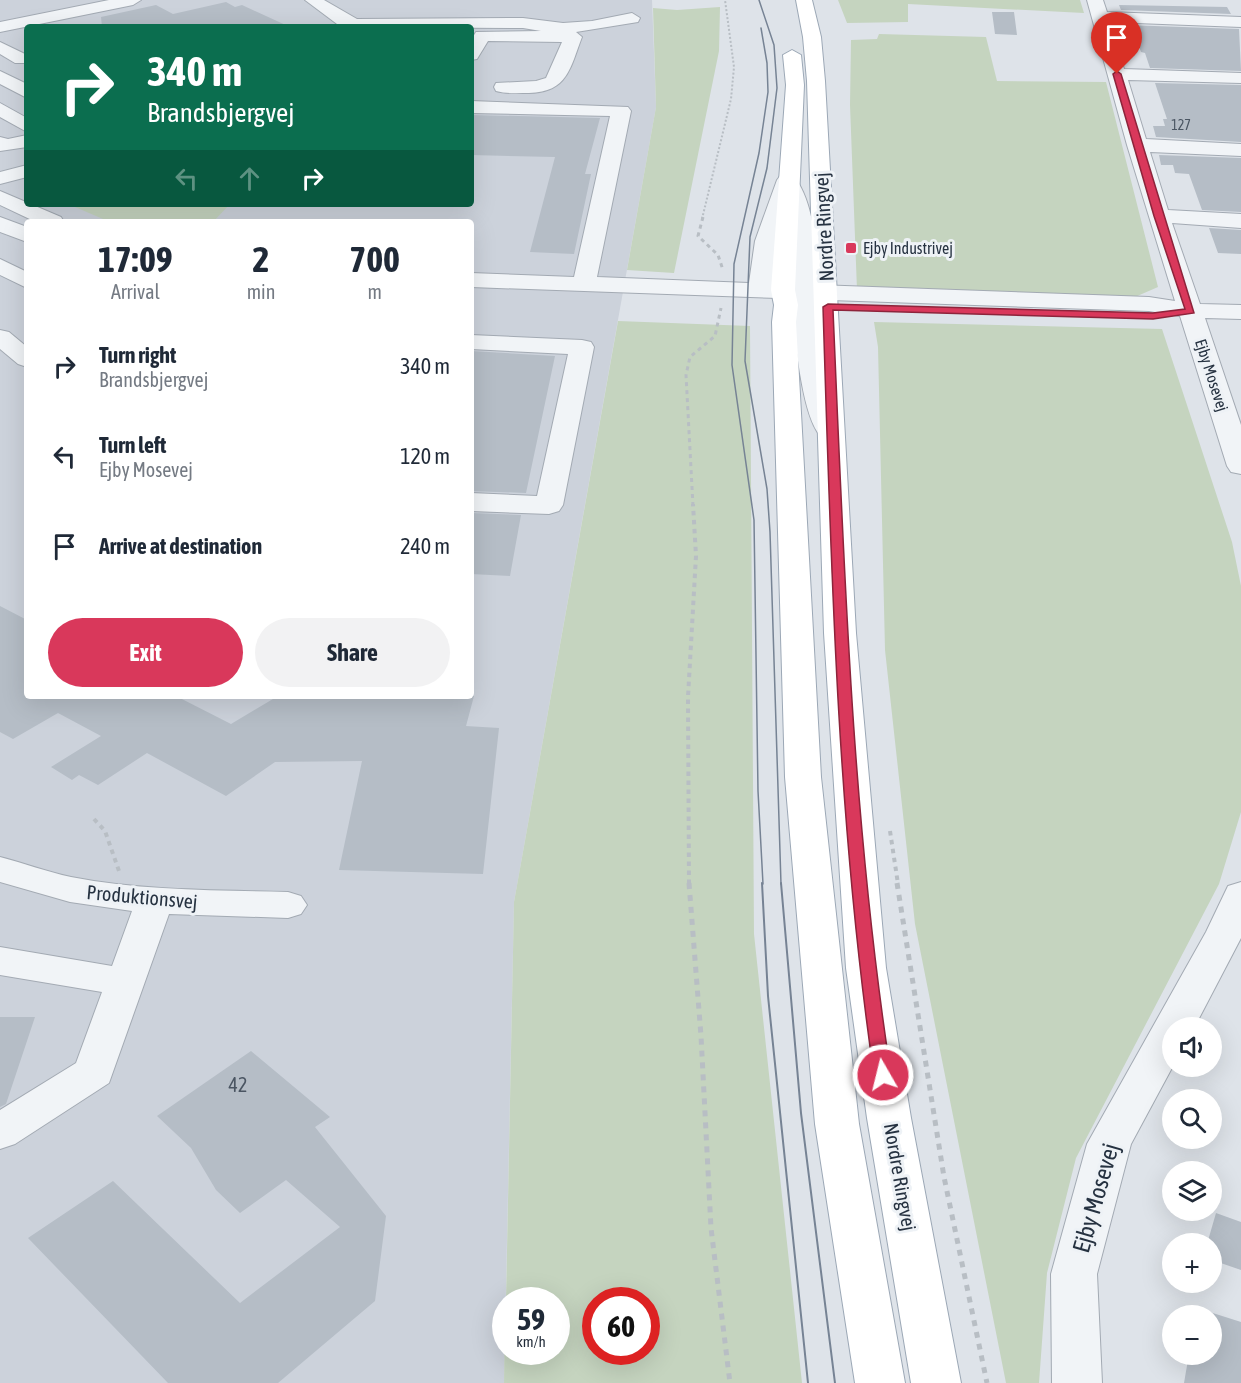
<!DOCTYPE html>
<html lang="en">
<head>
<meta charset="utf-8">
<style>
  :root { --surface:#fff; --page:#f2f2f3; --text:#1f2937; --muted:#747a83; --accent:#d9385b }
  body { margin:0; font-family:"Asap Condensed",sans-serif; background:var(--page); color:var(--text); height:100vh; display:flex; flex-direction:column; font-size:22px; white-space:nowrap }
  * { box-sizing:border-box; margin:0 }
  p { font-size:20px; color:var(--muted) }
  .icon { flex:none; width:33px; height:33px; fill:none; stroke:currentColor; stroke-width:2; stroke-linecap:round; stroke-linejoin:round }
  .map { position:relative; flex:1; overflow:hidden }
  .drawer { position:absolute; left:24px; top:219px; width:450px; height:480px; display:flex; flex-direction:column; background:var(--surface); border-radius:6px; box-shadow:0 6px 24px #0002 }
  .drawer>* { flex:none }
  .banner { position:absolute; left:24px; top:24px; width:450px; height:183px; border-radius:6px; box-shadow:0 6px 24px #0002; background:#0b6e4f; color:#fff; overflow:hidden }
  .fabs { position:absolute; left:1162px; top:1017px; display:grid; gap:12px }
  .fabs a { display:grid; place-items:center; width:60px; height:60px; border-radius:50%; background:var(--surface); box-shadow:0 6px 24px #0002; font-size:30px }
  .speed { position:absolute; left:492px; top:1287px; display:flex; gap:12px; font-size:30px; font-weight:700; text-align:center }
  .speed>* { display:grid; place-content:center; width:78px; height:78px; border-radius:50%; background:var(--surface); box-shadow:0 6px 24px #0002; line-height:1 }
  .speed small { font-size:15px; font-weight:400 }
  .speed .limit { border:9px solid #d22; background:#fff; color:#111 }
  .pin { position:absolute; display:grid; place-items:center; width:51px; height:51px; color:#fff; margin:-62px -26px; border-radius:50% 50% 50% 0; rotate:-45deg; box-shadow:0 0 6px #0007 }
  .pin .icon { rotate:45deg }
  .me { position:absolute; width:66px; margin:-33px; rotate:352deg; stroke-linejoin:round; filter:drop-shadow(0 0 4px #0008) }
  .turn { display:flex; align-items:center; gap:21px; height:126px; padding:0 24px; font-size:27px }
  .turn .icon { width:78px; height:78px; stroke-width:2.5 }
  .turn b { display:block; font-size:42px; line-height:51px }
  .lanes { display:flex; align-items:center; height:57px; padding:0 24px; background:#0003; justify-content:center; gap:30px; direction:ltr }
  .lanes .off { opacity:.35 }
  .eta { display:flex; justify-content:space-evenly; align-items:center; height:102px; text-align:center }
  .eta b { font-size:36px; font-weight:700; line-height:42px }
  .primary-button { display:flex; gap:12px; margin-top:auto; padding:12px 24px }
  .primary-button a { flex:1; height:69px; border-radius:36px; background:var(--accent); color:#fff; font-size:24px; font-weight:700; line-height:69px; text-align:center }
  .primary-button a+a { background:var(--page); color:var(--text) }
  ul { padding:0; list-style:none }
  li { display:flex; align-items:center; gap:18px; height:90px; padding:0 24px }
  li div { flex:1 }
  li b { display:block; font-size:22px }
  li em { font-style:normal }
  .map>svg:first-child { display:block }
  .built { fill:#ccd2db; fill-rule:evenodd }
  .green { fill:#c5d4bf; fill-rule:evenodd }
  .building { fill:#b5bdc6 }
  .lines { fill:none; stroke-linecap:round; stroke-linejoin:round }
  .minor-casing { stroke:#a3aab3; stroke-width:2 }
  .major-casing { stroke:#9ca8b6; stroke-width:2 }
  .path-far3 { stroke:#b8bec4; stroke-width:2; stroke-dasharray:2 2; stroke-linecap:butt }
  .path-far2 { stroke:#b8bec4; stroke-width:3; stroke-dasharray:4 4; stroke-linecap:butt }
  .path-far1 { stroke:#b8bec4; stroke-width:4; stroke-dasharray:4.5 4.5; stroke-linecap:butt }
  .path { stroke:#b8bec4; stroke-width:5; stroke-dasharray:6 6; stroke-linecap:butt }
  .minor { fill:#f1f4f7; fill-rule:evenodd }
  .major { fill:#fff; fill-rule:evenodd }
  .tram-far1 { stroke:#768394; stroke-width:1.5 }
  .tram { stroke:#768394; stroke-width:2 }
  .route { fill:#d9385b; stroke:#8d243b; stroke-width:1.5 }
  .poi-dot { fill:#d9385b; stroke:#eef2f6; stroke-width:2 }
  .labels { text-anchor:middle; stroke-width:6; stroke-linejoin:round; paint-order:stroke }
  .far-number-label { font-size:14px; fill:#4a5562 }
  .far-poi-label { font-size:16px; fill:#263241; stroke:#eef2f6; text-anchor:start }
  .far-street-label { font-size:16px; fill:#263241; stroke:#eef2f6 }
  .street-label { font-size:20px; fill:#263241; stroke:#eef2f6 }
  .near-number-label { font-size:20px; fill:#4a5562 }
  .near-street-label { font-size:24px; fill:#263241; stroke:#eef2f6 }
</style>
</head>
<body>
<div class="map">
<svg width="1241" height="1383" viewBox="0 0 1241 1383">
  <rect width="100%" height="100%" fill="#dee3e9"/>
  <path class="built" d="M0 0H652L656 107 514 902 504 1383H0ZM27 27H471V204H27ZM27 222H471V696H27Z"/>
  <path class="green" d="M838 0H1080L1084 13 908 4V22L847 23Z
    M720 7 719 51 674 273 627 270 656 107 653 8 677 10Z
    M879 34 986 37 997 81 1106 82 1158 287 1135 297 857 290 850 105 851 40 877 39Z
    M68 204H230L213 222H110Z
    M618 321 750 326 754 934 802 1383H504L505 1308 506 1352H556V1300H506L514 902ZM596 1300H646V1352H596Z
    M874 322 1162 329 1232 542 1241 586V812L1219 884 1076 1158 1047 1273 1039 1383H1006L915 924 885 650 878 347Z"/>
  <path class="building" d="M226 2 235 7 242 5 290 27H102L101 17 156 5 173 14Z
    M1119 5 1227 7 1231 14 1121 10Z
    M992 12H1014L1017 35 995 34Z
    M1126 25 1239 29 1241 71 1150 68 1145 53 1141 52 1139 46H1134Z
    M1155 83 1241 85V142L1156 137 1153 126H1165L1163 119H1167Z
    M471 115 600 118 585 174H591L574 254 530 252 555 157 471 155Z
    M1159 155 1241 158V212L1202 210 1189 174 1175 173 1173 165H1161Z
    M1209 228 1241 230V254L1218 253Z
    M471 351 555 356 526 493 471 491Z
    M471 513 521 515 510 576 471 574Z
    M0 606 27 620V696H176L231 724 278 696H474L466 726 499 728 483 874 339 870 362 761 275 762 226 796 147 753 98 785 79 775 72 780 51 767 101 736 58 713 13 739 0 732Z
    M0 1017H35L6 1104 0 1107Z
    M251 1051 330 1117 315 1127 386 1216 375 1301 278 1383H168L28 1238 113 1181 240 1303 340 1227 286 1180 240 1213 216 1190 191 1148 157 1116Z
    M1216 1213 1241 1222V1270L1212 1260V1244H1207Z
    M1197 1308 1241 1322V1383H1184L1189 1354H1212V1316H1196Z"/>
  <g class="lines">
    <defs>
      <path id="minor" d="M109 0H141L133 5 0 32V22Z
        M305 0H324L357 19 523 18 563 23 592 21 632 13 640 18 638 22 576 32 582 37C570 68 568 92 529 93 518 93 507 94 496 91L494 87 496 83 536 81 546 78 562 42 488 41 477 59 471 60V40L476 32 541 31 523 28 348 27 337 24Z
        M1087 0H1103L1107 12 1241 17V27L1110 22 1124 69 1241 73V83L1128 80 1146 139 1241 144V156L1150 152 1168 210 1241 214V228L1172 223 1200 304 1241 305V319L1205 318 1241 425V474L1231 472 1227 466 1180 316 1149 311 830 300 833 304 829 309 815 310 831 396 840 427 836 433 827 435 818 433C801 408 796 340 791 308L778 298 471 287V273L574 277 610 116 471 113V101L628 107 631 111 597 277 749 283 755 241 777 180 780 176H794C815 205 817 250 817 285L1149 297 1175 301 1127 145ZM787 212 793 248V284H772L777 241Z
        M0 42 27 55V63H15L0 54Z
        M0 71 27 84V98L0 84Z
        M0 103 27 118V132L0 117Z
        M27 135V147L0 151V137L8 139Z
        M27 165V177L0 184V172Z
        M0 191 61 217 64 222H36L0 205Z
        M0 217 27 227V242L0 232Z
        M0 259 27 272V288L0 275Z
        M0 330 9 332 27 347V367L18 364 0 349Z
        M471 335 582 340 591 342 594 347 563 505 559 511 549 514 471 511V493L537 496 568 354 471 349Z
        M0 857C24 863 47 872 71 877 142 891 216 890 288 892L301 896 307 905 301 914 288 918 169 914 109 1083 15 1144 0 1149V1110L76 1063 102 992 0 975V947L112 966 132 911 70 902 0 882Z
        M1241 882V938L1194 1028H1173V1066L1131 1144 1097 1274 1102 1383H1052L1051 1274 1087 1144 1206 932 1228 886Z"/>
      <path id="major" d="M796 0H812L821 37 825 81 856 633 886 968 911 1118 961 1383H911L867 1118 846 968 824 633 807 81 803 37Z
        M792 50 801 55 804 85 795 290 798 305 796 322 821 777 859 1124 905 1383H855L815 1124 785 777 772 322 774 305 771 290 786 85 783 55Z"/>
    </defs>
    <use href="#minor" class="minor-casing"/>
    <use href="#major" class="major-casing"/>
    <path class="path-far3" d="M702 219 731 99 734 67 725 0"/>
    <path class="path-far2" d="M703 217 698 236 718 255 723 270
      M693 506 686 375 690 357 715 336 721 308"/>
    <path class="path-far1" d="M94 819 105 831 119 871
      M890 831 898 884
      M689 884 688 697 696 556 693 504"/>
    <path class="path" d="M689 883 701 1036 711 1228 730 1383
      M897 883 944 1177 987 1383"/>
    <use href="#minor" class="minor"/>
    <use href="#major" class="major"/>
    <path class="tram-far1" d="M759 0 774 45 777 88 767 168 750 237 745 361 767 489 770 532 781 884
      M761 28 767 63 768 92 759 153 734 264 732 365 754 520 758 791 763 884"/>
    <path class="tram" d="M762 883 768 996 808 1383
      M781 883 801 1113 835 1383"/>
  </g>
  <path class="route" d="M1117 71 1121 74 1194 313 1153 319 833 310C844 566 852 822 891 1075L889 1080H876L874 1075C837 821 831 564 823 307L828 304 1153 313 1185 309 1154 216 1113 74Z"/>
  <rect class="poi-dot" x="845" y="242" width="12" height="12" rx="3"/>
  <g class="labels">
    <g class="far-number-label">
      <text x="1181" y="130">127</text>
    </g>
    <g class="far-poi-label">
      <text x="863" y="254">Ejby Industrivej</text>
    </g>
    <g class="far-street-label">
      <text transform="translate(1212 375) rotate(72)" y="6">Ejby Mosevej</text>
    </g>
    <g class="street-label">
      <text transform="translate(824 227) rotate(-93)" y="7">Nordre Ringvej</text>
      <text transform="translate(142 897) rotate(5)" y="7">Produktionsvej</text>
      <text transform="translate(900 1177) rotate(80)" y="7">Nordre Ringvej</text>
    </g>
    <g class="near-number-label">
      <text x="238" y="1092">42</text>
    </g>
    <g class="near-street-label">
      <text transform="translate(1096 1198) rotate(-74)" y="8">Ejby Mosevej</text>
    </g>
  </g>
</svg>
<div class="fabs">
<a><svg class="icon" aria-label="sound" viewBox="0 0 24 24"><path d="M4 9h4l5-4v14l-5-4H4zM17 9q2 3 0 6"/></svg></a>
<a><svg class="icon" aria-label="search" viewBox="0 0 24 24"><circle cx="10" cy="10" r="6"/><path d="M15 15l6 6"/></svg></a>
<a><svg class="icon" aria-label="layers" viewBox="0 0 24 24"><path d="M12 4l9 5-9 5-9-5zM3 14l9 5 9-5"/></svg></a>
<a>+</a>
<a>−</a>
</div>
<div class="speed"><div>59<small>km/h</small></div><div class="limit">60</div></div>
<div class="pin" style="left:1117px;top:74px;background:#d93025"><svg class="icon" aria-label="arrive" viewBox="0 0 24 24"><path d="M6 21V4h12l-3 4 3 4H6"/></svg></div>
<svg class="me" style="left:883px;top:1075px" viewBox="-20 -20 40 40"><circle r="17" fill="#d9385b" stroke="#fff" stroke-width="3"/><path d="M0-11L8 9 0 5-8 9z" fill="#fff"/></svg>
<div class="banner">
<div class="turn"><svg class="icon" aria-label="right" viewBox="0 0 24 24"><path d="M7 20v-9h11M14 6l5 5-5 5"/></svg><div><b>340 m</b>Brandsbjergvej</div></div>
<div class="lanes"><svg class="icon off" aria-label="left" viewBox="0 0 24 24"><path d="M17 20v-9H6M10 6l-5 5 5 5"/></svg><svg class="icon off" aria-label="ahead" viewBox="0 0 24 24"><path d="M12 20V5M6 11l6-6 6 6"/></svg><svg class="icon" aria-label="right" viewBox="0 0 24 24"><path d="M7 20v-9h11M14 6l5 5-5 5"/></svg></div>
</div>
<section class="drawer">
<div class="eta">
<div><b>17:09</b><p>Arrival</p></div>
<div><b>2</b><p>min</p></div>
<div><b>700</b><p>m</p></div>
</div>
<ul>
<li><svg class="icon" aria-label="right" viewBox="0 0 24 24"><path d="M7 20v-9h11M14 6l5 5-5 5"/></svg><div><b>Turn right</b><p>Brandsbjergvej</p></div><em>340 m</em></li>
<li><svg class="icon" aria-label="left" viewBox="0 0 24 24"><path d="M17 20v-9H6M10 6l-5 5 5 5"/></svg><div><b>Turn left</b><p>Ejby Mosevej</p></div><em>120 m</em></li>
<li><svg class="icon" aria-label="arrive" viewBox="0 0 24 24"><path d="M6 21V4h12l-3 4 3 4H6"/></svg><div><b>Arrive at destination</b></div><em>240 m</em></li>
</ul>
<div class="primary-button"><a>Exit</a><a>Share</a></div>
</section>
</div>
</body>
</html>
